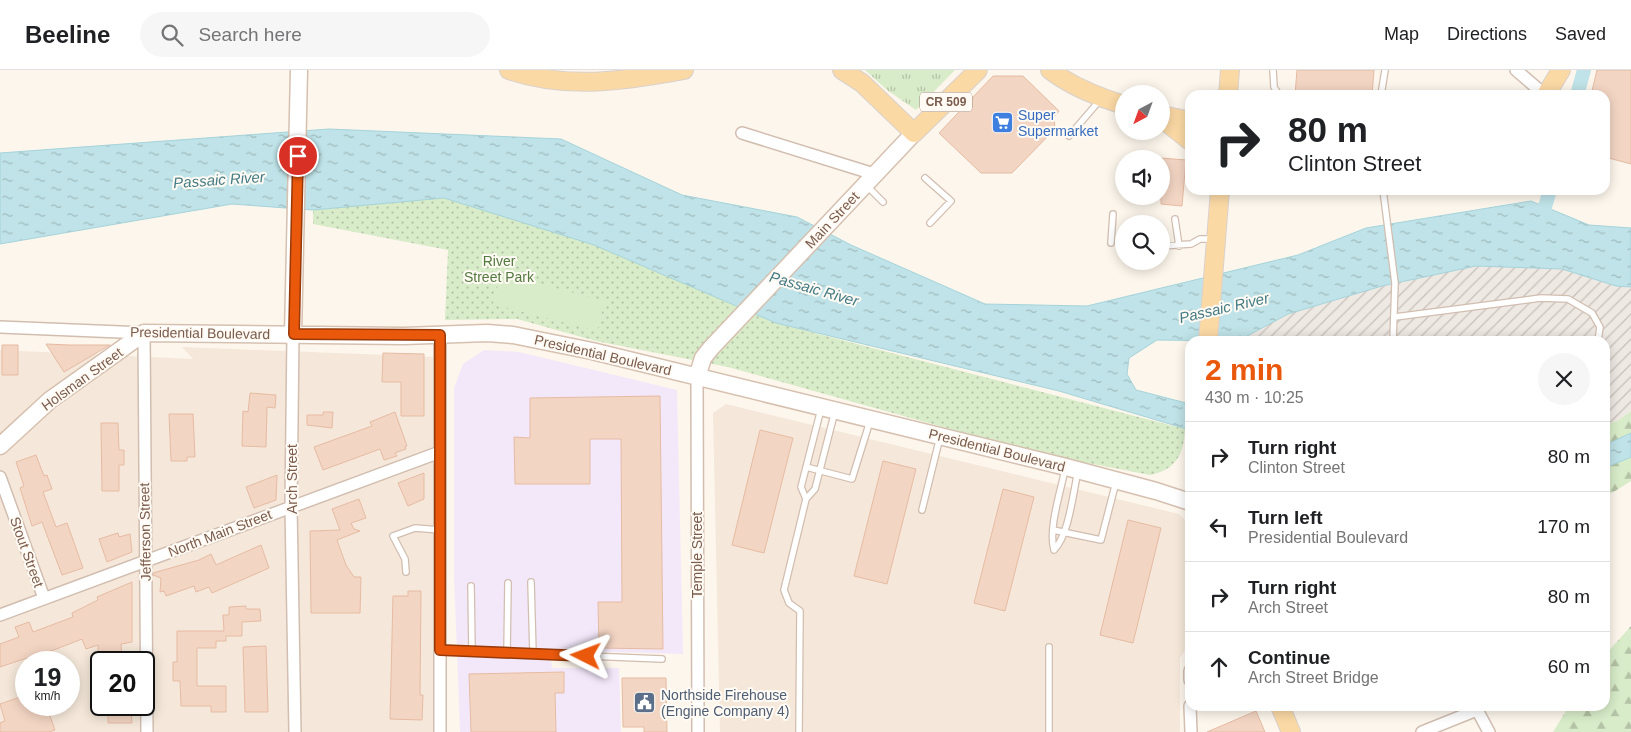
<!DOCTYPE html>
<html lang="en">
<head>
<meta charset="utf-8">
<style>
  :root { --surface:#fff; --page:#f6f6f6; --text:#202124; --muted:#757577; --line:#e0e0e0; --accent:#ea580c }
  body { margin:0; font-family:Helvetica,sans-serif; background:var(--page); color:var(--text); height:100vh; display:flex; flex-direction:column; font-size:19px; white-space:nowrap }
  * { box-sizing:border-box; margin:0 }
  p { font-size:16px; color:var(--muted) }
  .icon { flex:none; width:28px; height:28px; fill:none; stroke:currentColor; stroke-width:2; stroke-linecap:round; stroke-linejoin:round }
  .map { position:relative; flex:1; overflow:hidden }
  .side { position:absolute; left:1185px; top:266px; width:425px; height:375px; display:flex; flex-direction:column; background:var(--surface); border-radius:15px; box-shadow:0 2px 12px #0003 }
  .side>* { flex:none }
  .hud { position:absolute; left:1185px; top:20px; width:425px; height:105px; border-radius:15px; box-shadow:0 2px 12px #0003; background:#fff; color:var(--text); overflow:hidden }
  .needle { width:32px; rotate:221deg }
  .buttons { position:absolute; left:1115px; top:15px; display:grid; gap:10px }
  .buttons a { display:grid; place-items:center; width:55px; height:55px; border-radius:50%; background:var(--surface); box-shadow:0 2px 12px #0003; font-size:25px }
  .speed { position:absolute; left:15px; top:581px; display:flex; gap:10px; font-size:25px; font-weight:700; text-align:center }
  .speed>* { display:grid; place-content:center; width:65px; height:65px; border-radius:50%; background:var(--surface); box-shadow:0 2px 12px #0003; line-height:1 }
  .speed small { font-size:12px; font-weight:400 }
  .speed .limit { border:2px solid #111; border-radius:8px; background:#fff; color:#111 }
  .pin { position:absolute; display:grid; place-items:center; width:42px; height:42px; color:#fff; margin:-21px; border:2px solid #fff; border-radius:50%; box-shadow:0 1px 5px #0007 }
  .me { position:absolute; width:55px; margin:-28px; rotate:273deg; stroke-linejoin:round; filter:drop-shadow(0 0 4px #0008) }
  .turn { display:flex; align-items:center; gap:18px; height:105px; padding:0 20px; font-size:22px }
  .turn .icon { width:65px; height:65px; stroke-width:2.5 }
  .turn b { display:block; font-size:35px; line-height:42px }
  .round { display:grid; place-items:center; flex:none; width:52px; height:52px; border-radius:26px; background:var(--page) }
  .head { display:flex; align-items:center; justify-content:space-between; height:85px; padding:0 20px }
  h1 { font-size:30px; font-weight:600; line-height:38px; color:var(--accent) }
  ul { padding:0; list-style:none }
  li { display:flex; align-items:center; gap:15px; height:70px; padding:0 20px; border-top:1px solid var(--line) }
  li div { flex:1 }
  li b { display:block; font-size:19px }
  li em { font-style:normal }
  header { display:flex; align-items:center; gap:30px; box-sizing:border-box; height:70px; padding:0 25px; background:var(--surface); border-bottom:1px solid var(--line) }
  header strong { font-size:24px }
  nav { display:flex; gap:28px; margin-inline-start:auto; font-size:18px }
  .search { width:350px; height:45px; background:var(--page); display:flex; align-items:center; gap:12px; box-sizing:border-box; padding:0 18px; border-radius:28px; color:var(--muted); font-size:19px }
  .map>svg:first-child { display:block }
  .residential { fill:#f5e8da; fill-rule:evenodd }
  .industrial { fill:url(#industrial-furrows) }
  .education { fill:#f3e8fa }
  .grass { fill:url(#grass-tufts) }
  .forest { fill:url(#forest-firs) }
  .park { fill:url(#park-dots) }
  .pitch { fill:#d8ecc9 }
  .water { fill:url(#water-ripples); stroke:#a5d3da }
  .lines { fill:none; stroke-linecap:round; stroke-linejoin:round }
  .canal { stroke:#bfe3e8; stroke-width:14 }
  .building { fill:#f3d5c3; stroke:#e6bba3 }
  .lane-casing { stroke:#d1beb0; stroke-width:8 }
  .street-casing { stroke:#d1beb0; stroke-width:14 }
  .secondary-casing { stroke:#d6c0b0; stroke-width:19 }
  .primary-casing { stroke:#dad1cd; stroke-width:20 }
  .lane { stroke:#fff; stroke-width:5.5 }
  .street { stroke:#fff; stroke-width:11 }
  .secondary { stroke:#fff; stroke-width:16 }
  .primary { stroke:#fbd9a5; stroke-width:18 }
  .route-casing { stroke:#983908; stroke-width:12 }
  .route { stroke:#ea580c; stroke-width:9 }
  .labels { text-anchor:middle; stroke-width:4; stroke-linejoin:round; paint-order:stroke }
  .shield { fill:#fffaf3; stroke:#a28b7f; stroke-width:1 }
  .shield-label { font-size:12px; font-weight:bold; fill:#7a5c4d }
  .shop-label { font-size:14px; fill:#366cbe; stroke:#fffaf3; text-anchor:start }
  .street-label { font-size:14px; fill:#7a5c4d; stroke:#fffaf3 }
  .park-label { font-size:14px; fill:#537a41; stroke:#fffaf3 }
  .service-label { font-size:14px; fill:#4e5e75; stroke:#fffaf3; text-anchor:start }
  .water-label { font-size:15px; font-style:italic; fill:#437c86; stroke:#fffaf3 }
</style>
</head>
<body>
<header>
<strong>Beeline</strong>
<div class="search"><svg class="icon" aria-label="search" viewBox="0 0 24 24"><circle cx="10" cy="10" r="6"/><path d="M15 15l6 6"/></svg>Search here</div>
<nav><a>Map</a><a>Directions</a><a>Saved</a></nav>
</header>
<div class="map">
<svg width="1631" height="662" viewBox="0 0 1631 662">
  <defs>
    <pattern id="industrial-furrows" width="10" height="10" patternUnits="userSpaceOnUse" patternTransform="scale(1.25)"><rect width="10" height="10" fill="#efe9e4"/><path d="M-1 1l2-2M0 10L10 0M9 11l2-2" fill="none" stroke="#c7c0bb"/></pattern>
    <pattern id="grass-tufts" width="24" height="20" patternUnits="userSpaceOnUse" patternTransform="scale(1.25)"><rect width="24" height="20" fill="#d8ecc9"/><path d="M3 7l-1-3M5 7V3M7 7l1-3M15 17l-1-3M17 17v-4M19 17l1-3" fill="none" stroke="#b4c2a5"/></pattern>
    <pattern id="forest-firs" width="22" height="20" patternUnits="userSpaceOnUse" patternTransform="scale(1.25)"><rect width="22" height="20" fill="#d8ecc9"/><path d="M5 1l3.5 6h-7zM16 11l3.5 6h-7z" fill="#b4c2a5"/></pattern>
    <pattern id="park-dots" width="8" height="8" patternUnits="userSpaceOnUse" patternTransform="scale(1.25)"><rect width="8" height="8" fill="#d8ecc9"/><path d="M2 2h.1M6 6h.1" fill="none" stroke="#b4c2a5" stroke-width="1.8" stroke-linecap="round"/></pattern>
    <pattern id="water-ripples" width="26" height="14" patternUnits="userSpaceOnUse" patternTransform="scale(1.25)"><rect width="26" height="14" fill="#bfe3e8"/><path d="M2 4q2-2 4 0t4 0M15 11q2-2 4 0t4 0" fill="none" stroke="#a0bbbe"/></pattern>
  </defs>
  <rect width="100%" height="100%" fill="#fdf6ec"/>
  <path class="residential" d="M182 277 437 287 435 662H0V280L193 289ZM26 592H69V635H26ZM101 592H144V635H101Z
    M726 334 1179 444 1190 455V573L1180 588V662H720L713 343Z"/>
  <path class="industrial" d="M1476 196 1562 199 1615 216 1631 217V341L1617 351 1605 354V271H1238L1288 244 1382 216Z"/>
  <path class="education" d="M484 280 519 282 677 320 683 584 550 580 552 598H619L621 662H460L454 506V318L463 294Z"/>
  <path class="grass" d="M865 0H955L916 40 887 20Z"/>
  <path class="forest" d="M1631 341V363L1605 375V354L1617 351Z
    M1631 387V411L1612 423H1605V398Z
    M1631 556V662H1553L1569 636H1605V585Z"/>
  <path class="park" d="M444 128 594 175 776 253 1185 359C1184 384 1176 400 1150 405L1036 383 728 297 596 271 517 249 445 250 448 180 313 154V140Z"/>
  <path class="pitch" d="M501 204 605 231 597 261 493 234Z"/>
  <path class="water" d="M329 59 561 69 682 125 797 147 851 175 985 234 1087 236 1298 185 1366 158 1531 131 1589 155 1631 158V217L1616 216 1562 199 1476 196 1382 216 1288 244 1238 271 1157 270 1129 288 1127 304 1136 320 1190 334V360L1059 321 776 253 594 175 444 128 313 140 232 134 0 174V83Z
    M1631 363V387L1605 398V375Z"/>
  <g class="lines">
    <path class="canal" d="M1577 25 1584 0
      M1545 137 1550 120"/>
  </g>
  <path class="building" d="M1297 0H1374L1372 25H1295Z
    M1597 0H1631V94L1605 87V25H1591Z
    M993 6H1023L1059 41 1054 47 1055 59 1012 103H981L939 63Z
    M1161 88 1186 90 1182 136 1161 134Z
    M46 274 70 275H110L64 302Z
    M2 275H18V305H2Z
    M383 283 424 284V346H401V312H382Z
    M250 323 276 325 275 338 267 337 266 377 242 376 243 341 248 342Z
    M660 326 663 579 599 578 598 532H622L621 369H590V414H515L514 367 530 368V328Z
    M323 342H333L332 358 307 355V345H323Z
    M395 342 407 376 405 377 406 379 395 383 397 386 384 390 380 379 323 400 314 377 372 356 370 352Z
    M169 344H193L195 387H187V391H171Z
    M101 353H118L119 380H124V395H119V421H102Z
    M760 360 793 368 764 483 732 475Z
    M36 385 44 406 47 405 52 419 43 422 56 457 67 453 83 498 62 505 42 452 32 456 20 418 24 416 16 392Z
    M883 391 916 399 887 514 854 506Z
    M424 403V429L408 436 398 413Z
    M277 405 276 430 254 438 246 417Z
    M1003 419 1034 427 1005 541 974 533Z
    M359 429 366 448 351 453 354 459 360 461 337 470 346 495 354 507H361L360 543H311L310 461 340 460 332 439Z
    M1128 450 1161 458 1133 573 1100 565Z
    M118 463 119 467 130 464 132 482 107 492 99 469Z
    M261 475 269 498 212 523 209 517 196 522 194 516 166 526 164 521 160 522 161 508 153 505V503L199 490 211 484 216 495Z
    M132 512V572L121 574 122 592H98V575L86 579 82 569 28 590 27 588 0 597V574L19 567 15 557 29 552 33 562 73 547 72 543 98 530 97 527Z
    M408 521H421L420 625H423L422 650 390 649 393 526H408Z
    M246 536V539H260L261 551 242 552V566H226V571H216V578H197V616H226V642H211V636H181L180 611H173V592H177V561H224L223 545H229V537Z
    M266 576 268 642H245L243 577Z
    M564 602V623H555L556 662H471L469 604Z
    M622 608H666L667 662H644V657H623Z
    M23 626 26 635H46L55 660 49 662H0V653L5 651 0 634Z
    M108 639H131L132 653H108Z
    M1256 641 1265 662H1207Z"/>
  <g class="lines">
    <defs>
      <path id="lane" d="M1273 0 1274 17 1279 25
        M1381 25 1385 0
        M1069 66 1100 30
        M925 108 951 131 930 153
        M867 116 883 132
        M1383 120 1395 213 1393 271
        M1175 149 1179 176
        M1111 173 1113 144
        M1161 176 1191 174 1200 169H1215
        M1395 247 1541 228 1568 229 1592 243 1600 257 1598 271
        M806 397 852 409 870 351
        M1065 399C1061 421 1048 458 1054 480 1069 465 1073 423 1078 401
        M806 429 801 417 821 339
        M922 440 940 367
        M1053 460 1101 470 1116 412
        M406 502 405 489 393 466 415 458 440 460
        M531 512 533 584
        M471 516 472 581
        M1049 577V662
        M440 580 662 589
        M507 583 508 513
        M799 662 800 541 789 533 784 520 806 429 815 419 835 341"/>
      <path id="street" d="M1516 0 1545 25
        M742 63 874 104
        M0 257 144 263 147 662
        M293 264 291 436 295 662
        M440 265V662
        M697 307 698 662
        M0 407 44 528
        M0 545 440 382
        M1190 601V610
        M1190 636 1191 662
        M1475 636 1489 662
        M1422 662 1477 640"/>
      <path id="secondary" d="M293 264 299 0
        M697 307 703 288 711 278 914 63
        M0 376 50 330 144 263 404 266 487 263 513 265 592 281 1066 397 1156 421 1190 432"/>
      <path id="primary" d="M509 0C567 20 625 11 684 0
        M842 0 862 13 914 63 978 0
        M1050 0C1072 17 1098 27 1124 35
        M1228 25 1230 0
        M1546 25 1561 0
        M1162 45 1190 51
        M1161 48 1190 71
        M1208 271 1220 120
        M1280 636 1291 662"/>
    </defs>
    <use href="#lane" class="lane-casing"/>
    <use href="#street" class="street-casing"/>
    <use href="#secondary" class="secondary-casing"/>
    <use href="#primary" class="primary-casing"/>
    <use href="#lane" class="lane"/>
    <use href="#street" class="street"/>
    <use href="#secondary" class="secondary"/>
    <use href="#primary" class="primary"/>
  </g>
  <g class="lines">
    <defs>
      <path id="route" d="M298 86 294 264 440 265V580L586 586"/>
    </defs>
    <use href="#route" class="route-casing"/>
    <use href="#route" class="route"/>
  </g>
  <defs>
    <symbol id="supermarket-square" viewBox="-11 -11 22 22"><rect x="-9" y="-9" width="18" height="18" rx="4" fill="#3f7fe0" stroke="#fffaf3"/><path d="M-6-5.5h2.5l.6 2H6L4.5 2H-2.5L-4.4-4H-6ZM-1.5 3.2a1.3 1.3 0 1 0 .1 0ZM3 3.2a1.3 1.3 0 1 0 .1 0Z" fill="#fff"/></symbol>
    <symbol id="civic-square" viewBox="-11 -11 22 22"><rect x="-9" y="-9" width="18" height="18" rx="4" fill="#5c6f8a" stroke="#fffaf3"/><path d="M-.6-6.5H3V-4.5H.6V-3L4-1V1h2V6H-6V1h2V-1L-.6-3ZM-1.2 2.5V6h2.4V2.5Z" fill="#fff"/></symbol>
  </defs>
  <g fill-rule="evenodd">
    <use href="#supermarket-square" x="990" y="40" width="25" height="25"/>
    <use href="#civic-square" x="632" y="620" width="25" height="25"/>
  </g>
  <g class="labels">
    <rect class="shield" x="920" y="22.5" width="52" height="19" rx="4"/>
    <g class="shield-label">
      <text x="946" y="36">CR 509</text>
    </g>
    <g class="shop-label">
      <text x="1018" y="50">Super<tspan x="1018" dy="16">Supermarket</tspan></text>
    </g>
    <g class="street-label">
      <text transform="translate(832 150) rotate(-47)" y="5">Main Street</text>
      <text transform="translate(200 263) rotate(1)" y="5">Presidential Boulevard</text>
      <text transform="translate(603 285) rotate(13)" y="5">Presidential Boulevard</text>
      <text transform="translate(82 309) rotate(-36)" y="5">Holsman Street</text>
      <text transform="translate(997 380) rotate(14)" y="5">Presidential Boulevard</text>
      <text transform="translate(292 409) rotate(-90)" y="5">Arch Street</text>
      <text transform="translate(145 462) rotate(-91)" y="5">Jefferson Street</text>
      <text transform="translate(220 463) rotate(-21)" y="5">North Main Street</text>
      <text transform="translate(27 482) rotate(70)" y="5">Stout Street</text>
      <text transform="translate(697 485) rotate(-90)" y="5">Temple Street</text>
    </g>
    <g class="park-label">
      <text x="499" y="196">River<tspan x="499" dy="16">Street Park</tspan></text>
    </g>
    <g class="service-label">
      <text x="661" y="630">Northside Firehouse<tspan x="661" dy="16">(Engine Company 4)</tspan></text>
    </g>
    <g class="water-label">
      <text transform="translate(219 110) rotate(-4)" y="5">Passaic River</text>
      <text transform="translate(814 219) rotate(16)" y="5">Passaic River</text>
      <text transform="translate(1224 238) rotate(-13)" y="5">Passaic River</text>
    </g>
  </g>
</svg>
<div class="buttons">
<a><svg class="needle" viewBox="-14 -14 28 28"><path d="M0-13l5 13h-10z" fill="#e53935"/><path d="M0 13l5-13h-10z" fill="#757577"/></svg></a>
<a><svg class="icon" aria-label="sound" viewBox="0 0 24 24"><path d="M4 9h4l5-4v14l-5-4H4zM17 9q2 3 0 6"/></svg></a>
<a><svg class="icon" aria-label="search" viewBox="0 0 24 24"><circle cx="10" cy="10" r="6"/><path d="M15 15l6 6"/></svg></a>
</div>
<div class="speed"><div>19<small>km/h</small></div><div class="limit">20</div></div>
<div class="pin" style="left:298px;top:86px;background:#d93025"><svg class="icon" aria-label="arrive" viewBox="0 0 24 24"><path d="M6 21V4h12l-3 4 3 4H6"/></svg></div>
<svg class="me" style="left:586px;top:586px" viewBox="-20 -20 40 40"><path d="M0-17L14 15 0 8-14 15z" fill="#ea580c" stroke="#fff" stroke-width="4"/></svg>
<div class="hud">
<div class="turn"><svg class="icon" aria-label="right" viewBox="0 0 24 24"><path d="M7 20v-9h11M14 6l5 5-5 5"/></svg><div><b>80 m</b>Clinton Street</div></div>
</div>
<section class="side">
<div class="head"><div><h1>2 min</h1><p>430 m · 10:25</p></div><a class="round"><svg class="icon" aria-label="close" viewBox="0 0 24 24"><path d="M6 6l12 12M18 6L6 18"/></svg></a></div>
<ul>
<li><svg class="icon" aria-label="right" viewBox="0 0 24 24"><path d="M7 20v-9h11M14 6l5 5-5 5"/></svg><div><b>Turn right</b><p>Clinton Street</p></div><em>80 m</em></li>
<li><svg class="icon" aria-label="left" viewBox="0 0 24 24"><path d="M17 20v-9H6M10 6l-5 5 5 5"/></svg><div><b>Turn left</b><p>Presidential Boulevard</p></div><em>170 m</em></li>
<li><svg class="icon" aria-label="right" viewBox="0 0 24 24"><path d="M7 20v-9h11M14 6l5 5-5 5"/></svg><div><b>Turn right</b><p>Arch Street</p></div><em>80 m</em></li>
<li><svg class="icon" aria-label="ahead" viewBox="0 0 24 24"><path d="M12 20V5M6 11l6-6 6 6"/></svg><div><b>Continue</b><p>Arch Street Bridge</p></div><em>60 m</em></li>
</ul>
</section>
</div>
</body>
</html>
